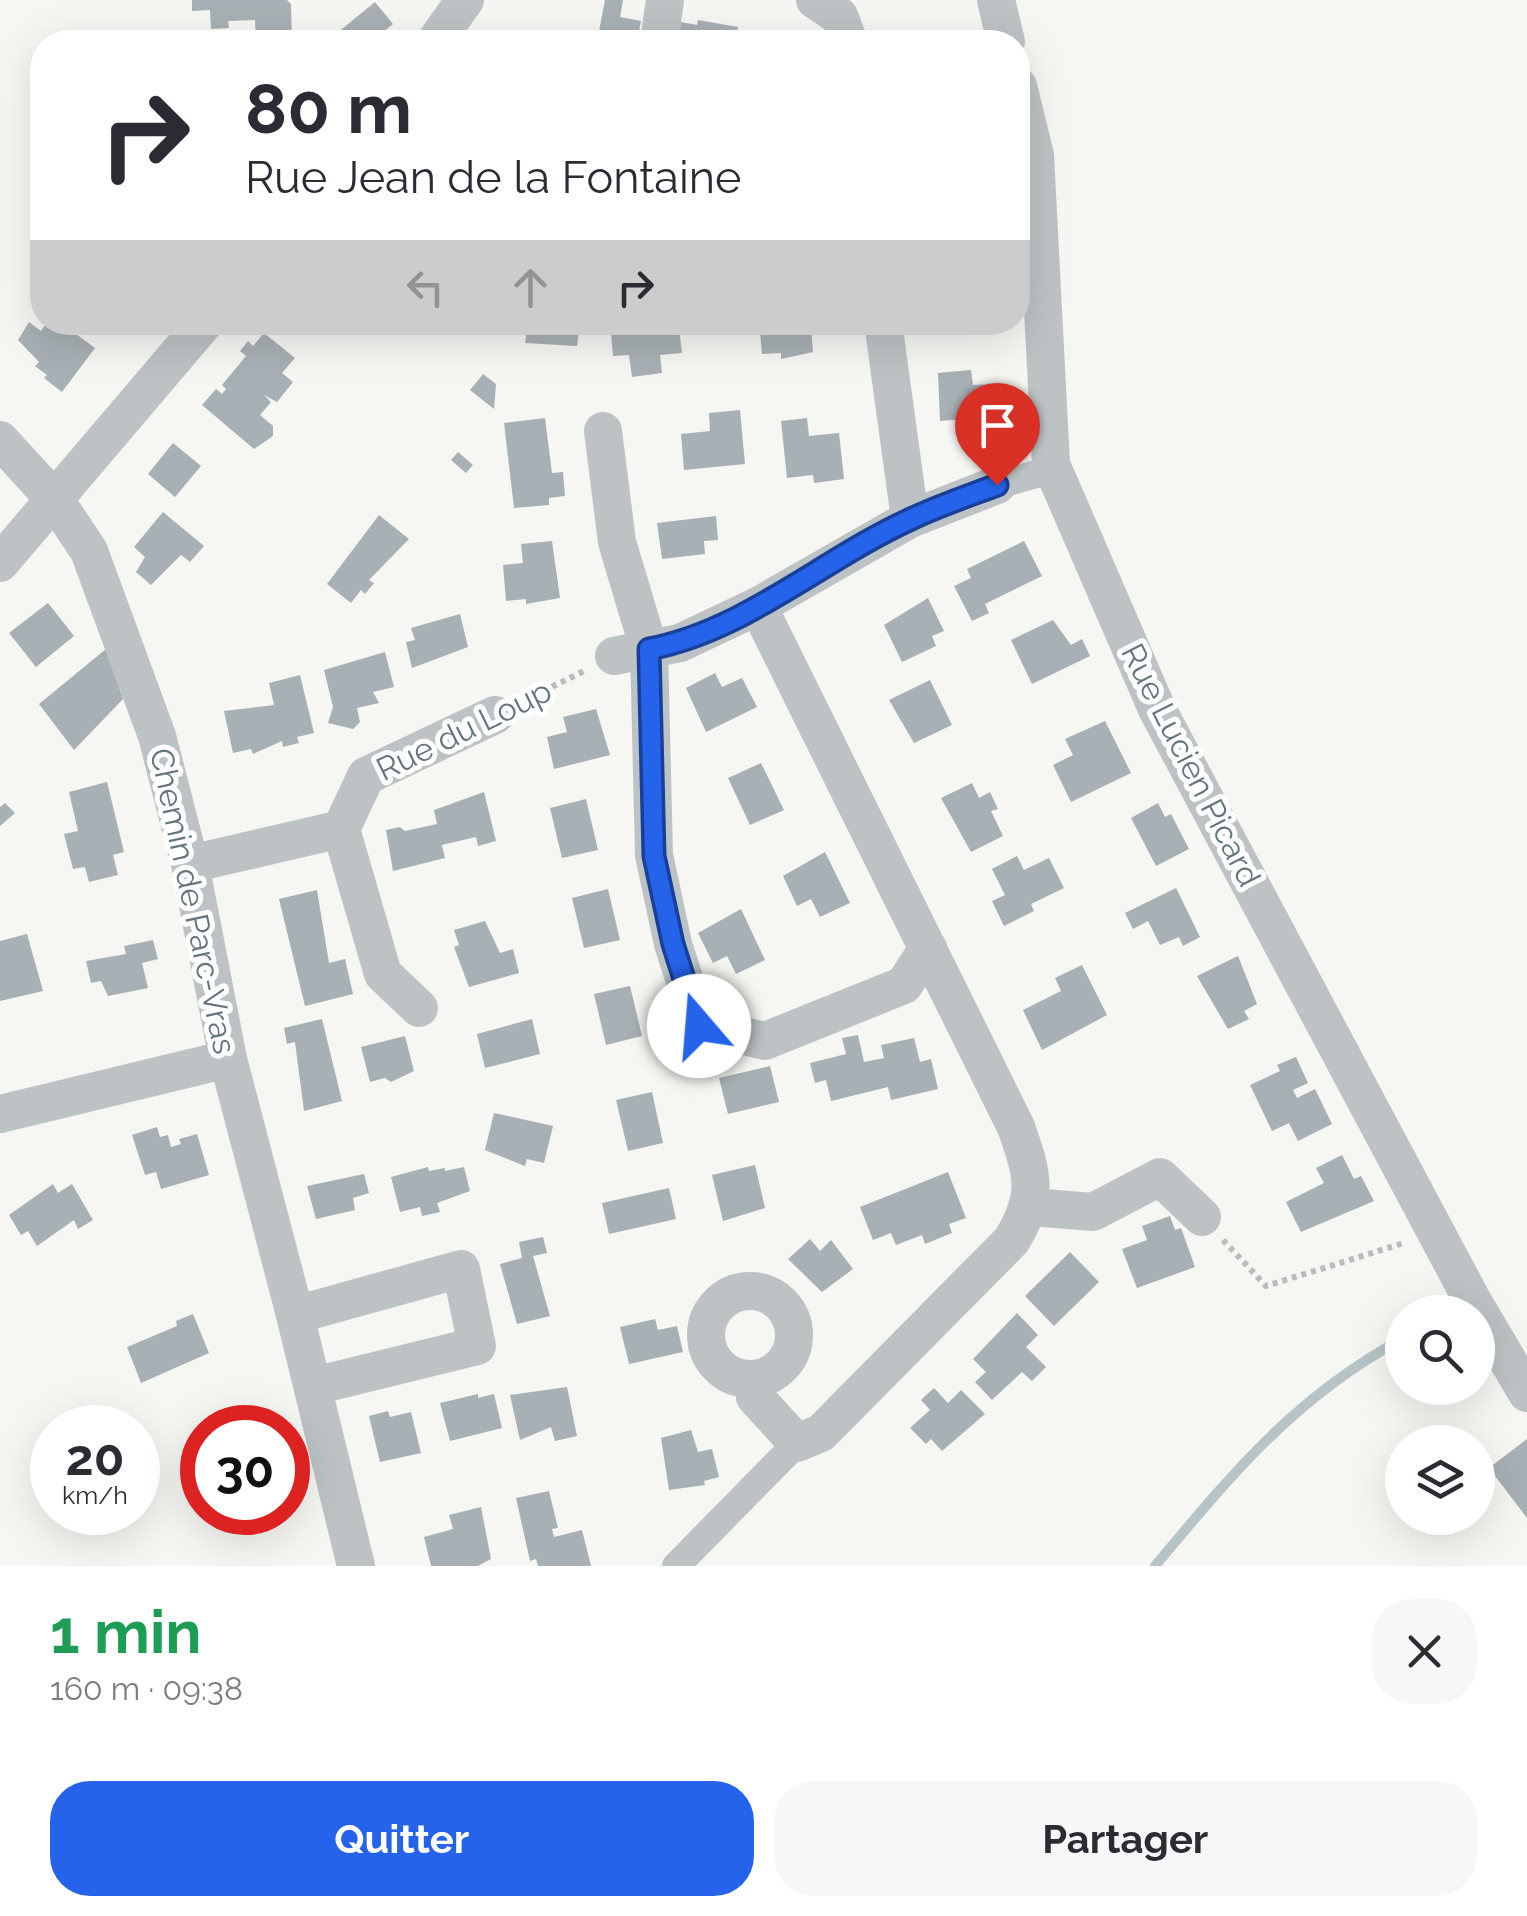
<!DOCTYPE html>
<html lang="fr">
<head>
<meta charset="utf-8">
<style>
  :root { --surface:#fff; --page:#f7f7f7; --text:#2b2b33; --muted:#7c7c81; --accent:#2563eb }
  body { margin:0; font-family:Raleway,sans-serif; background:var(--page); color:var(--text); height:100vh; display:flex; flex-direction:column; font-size:38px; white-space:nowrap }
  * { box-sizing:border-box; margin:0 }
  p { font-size:32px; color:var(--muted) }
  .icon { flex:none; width:55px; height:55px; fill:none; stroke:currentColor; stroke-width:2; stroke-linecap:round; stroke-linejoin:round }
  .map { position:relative; height:1566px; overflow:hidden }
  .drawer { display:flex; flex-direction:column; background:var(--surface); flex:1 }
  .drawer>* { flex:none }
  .guide { position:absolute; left:30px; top:30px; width:1000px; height:305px; border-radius:40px; box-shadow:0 10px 40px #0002; background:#fff; color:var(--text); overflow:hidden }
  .controls { position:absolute; left:1385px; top:1295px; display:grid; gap:20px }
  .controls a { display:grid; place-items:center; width:110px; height:110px; border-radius:50%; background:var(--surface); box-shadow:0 10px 40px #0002; font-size:50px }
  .speed { position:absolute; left:30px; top:1405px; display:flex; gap:20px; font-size:50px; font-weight:700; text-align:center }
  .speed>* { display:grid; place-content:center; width:130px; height:130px; border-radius:50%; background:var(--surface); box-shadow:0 10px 40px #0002; line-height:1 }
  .speed small { font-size:25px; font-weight:400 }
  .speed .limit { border:15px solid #d22; background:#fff; color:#111 }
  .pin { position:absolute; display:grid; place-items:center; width:85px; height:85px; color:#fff; margin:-102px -42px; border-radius:50% 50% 50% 0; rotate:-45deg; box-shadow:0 0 10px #0007 }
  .pin .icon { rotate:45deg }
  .me { position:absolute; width:110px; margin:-55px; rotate:342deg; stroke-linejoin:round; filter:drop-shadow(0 0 8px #0008) }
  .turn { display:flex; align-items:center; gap:35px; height:210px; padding:0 50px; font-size:45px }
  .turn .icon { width:130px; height:130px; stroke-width:2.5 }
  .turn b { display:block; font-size:70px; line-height:85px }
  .lanes { display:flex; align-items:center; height:95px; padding:0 50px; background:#0003; justify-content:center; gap:50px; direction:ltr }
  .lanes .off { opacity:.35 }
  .round { display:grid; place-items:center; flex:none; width:105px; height:105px; border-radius:40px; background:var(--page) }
  .headline { display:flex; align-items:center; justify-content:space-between; height:170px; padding:0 50px }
  h1 { font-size:60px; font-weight:700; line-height:75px; color:#1e9e55 }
  .button { display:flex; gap:20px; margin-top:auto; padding:20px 50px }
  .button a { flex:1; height:115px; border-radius:40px; background:var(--accent); color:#fff; font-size:40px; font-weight:700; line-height:115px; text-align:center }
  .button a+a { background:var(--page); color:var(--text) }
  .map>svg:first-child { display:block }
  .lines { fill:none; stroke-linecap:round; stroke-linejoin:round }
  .stream { stroke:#b7c4c7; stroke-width:10 }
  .building { fill:#a7b0b4 }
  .path { stroke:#b8bcbd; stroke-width:6; stroke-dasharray:5 5; stroke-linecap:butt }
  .pedestrian { stroke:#bdc3c5; stroke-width:28 }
  .minor { stroke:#bdc3c5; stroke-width:38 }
  .route-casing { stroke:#184099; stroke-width:25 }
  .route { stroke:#2563eb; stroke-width:18 }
  .labels { text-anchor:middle; stroke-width:10; stroke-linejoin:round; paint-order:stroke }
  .street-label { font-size:32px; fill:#63757c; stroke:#fff }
</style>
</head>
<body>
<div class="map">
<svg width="1527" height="1566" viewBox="0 0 1527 1566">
  <rect width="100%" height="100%" fill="#f6f6f3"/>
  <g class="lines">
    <path class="stream" d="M1155 1566C1232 1474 1295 1397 1402 1339"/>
  </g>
  <path class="building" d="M192 0H287L291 4 292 42H256L255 20 228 21 229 28 211 29 210 10 192 11Z
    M605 0H623L620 17 641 21 637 42H597Z
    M375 2 393 24 370 42H326Z
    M698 20 738 27 735 42H677L681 22 697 25Z
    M29 322 41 331 47 322H60L95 348 62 392 44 378 47 375 35 366 39 362 18 340Z
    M528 322H567V327L579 329 577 346 525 343Z
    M610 322H635L636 333 679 328 682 353 660 355 662 373 632 377 629 355 613 356Z
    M759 322H803V328L811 327 813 352 781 359V353L762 354Z
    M264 333 295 358 282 373 293 382 277 402 264 395 271 402 260 415 273 426V436L254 449 202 405 216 389 222 394 226 389 222 385 246 356 240 351 248 341 253 346Z
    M971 370 973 385 995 384 998 416 940 421 938 373Z
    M483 374 496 384 494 409 470 390Z
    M740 410 745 464 684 470 681 434 710 431 709 413Z
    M545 418 552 473 563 472 565 496 549 498V505L514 508 504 423Z
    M807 418 809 436 839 433 844 479 814 483 813 475 787 478 781 421Z
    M173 443 201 466 175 497 148 474Z
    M1008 450 1015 466 1006 470 999 453Z
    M458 452 473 465 466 473 451 460Z
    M163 512 204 546 190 562 181 555 151 585 136 572 145 557 134 547Z
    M379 515 409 539 369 580 374 583 365 594 361 590 351 603 327 584Z
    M716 516 718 540 704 541 705 554 662 559 657 523Z
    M552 541 560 598 526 604V599L506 601 503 565 523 563 521 544Z
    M1024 541 1042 576 985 604 989 613 972 621 954 586 971 578 967 569Z
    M928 598 944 631 932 636 936 646 902 662 884 625Z
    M48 603 74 636 36 667 9 633Z
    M460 614 468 647 412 668 406 642 415 640 411 628Z
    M1053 620 1071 645 1082 639 1090 656 1032 684 1011 640Z
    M106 649 123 699 74 750 39 704Z
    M385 652 394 687 373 692 379 703 357 708 360 722 353 729 328 723 333 707 324 670Z
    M715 673 722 687 742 678 757 707 706 732 686 688Z
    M300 675 314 733 297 737 299 743 283 747 282 741 253 754 251 749 233 753 224 711 274 705 269 683Z
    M930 680 952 725 914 743 889 700Z
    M596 709 610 755 554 769 547 737 567 732 563 717Z
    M1105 721 1131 773 1071 802 1053 765 1073 755 1065 739Z
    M761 763 784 810 750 825 728 778Z
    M107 782 124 852 113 855 118 875 89 882 85 867 73 869 64 834 78 831 69 792Z
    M972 783 979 798 990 792 998 809 991 811 1003 836 971 852 941 798Z
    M484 792 496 841 478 846 476 837 442 845 445 858 393 871 386 830 400 827 405 831 437 824 434 810Z
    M586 799 598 850 562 858 550 808Z
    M5 803 15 813 0 826V807Z
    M1158 803 1165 817 1171 814 1189 849 1156 866 1131 818Z
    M825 852 850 903 820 917 811 899 797 906 783 876Z
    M1017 856 1024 870 1049 858 1064 888 1031 904 1034 911 1004 926 992 901 1005 895 992 869Z
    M1176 888 1200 937 1183 946 1179 937 1160 945 1148 921 1133 929 1125 913Z
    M608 889 620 940 584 948 572 898Z
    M317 890 329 963 345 959 353 994 305 1006 279 899Z
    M741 909 765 960 736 974 727 956 713 963 698 933Z
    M485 921 500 953 513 949 519 973 469 987 454 947 459 945 454 930Z
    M27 934 43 991 0 1001V941Z
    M153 940 158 959 142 963 148 988 108 996 101 981 91 983 86 961 126 954 124 946Z
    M1238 956 1257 1004 1244 1011 1249 1019 1228 1029 1197 976Z
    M1082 965 1107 1015 1042 1050 1023 1010 1061 991 1055 978Z
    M630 986 642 1036 606 1045 594 994Z
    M322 1019 342 1101 304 1111 295 1042 287 1044 284 1028Z
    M532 1019 540 1054 485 1068 477 1034Z
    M858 1035 864 1062 884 1058 881 1045 914 1038 920 1062 931 1059 938 1089 891 1100 888 1087 831 1101 826 1080 815 1083 810 1063 846 1054 842 1038Z
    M405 1036 414 1071 391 1082 385 1078 370 1082 361 1047Z
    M1296 1057 1308 1083 1293 1090 1297 1098 1315 1089 1332 1124 1298 1141 1289 1123 1272 1131 1250 1085 1280 1071 1277 1065Z
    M770 1066 779 1102 728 1114 719 1078Z
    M652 1092 663 1143 628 1151 616 1100Z
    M494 1113 553 1126 544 1163 527 1159 525 1166 485 1150Z
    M157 1127 160 1137 168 1135 171 1147 181 1144 179 1139 197 1134 209 1175 161 1189 156 1172 145 1175 132 1135Z
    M1342 1155 1354 1179 1361 1176 1374 1201 1301 1232 1286 1202 1324 1183 1316 1168Z
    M755 1165 765 1208 723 1221 712 1175Z
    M428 1167 429 1171 445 1168V1171L464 1167 470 1191 437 1203 440 1212 422 1216 420 1207 400 1212 391 1177Z
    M948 1172 966 1218 949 1224 952 1233 925 1244 922 1235 896 1245 891 1233 873 1240 860 1207Z
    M364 1174 369 1193 353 1198 355 1210 316 1219 307 1186Z
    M53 1184 58 1193 72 1184 93 1220 78 1229 74 1220 37 1246 28 1231 21 1235 9 1215Z
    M669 1188 676 1219 609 1234 602 1203Z
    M1170 1216 1175 1230 1181 1228 1195 1267 1137 1288 1122 1249 1147 1240 1142 1226Z
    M543 1237 547 1253 533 1256 550 1316 517 1324 500 1264 522 1258 519 1242Z
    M810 1239 820 1251 831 1240 853 1269 822 1292 788 1259Z
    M1070 1252 1099 1282 1054 1326 1025 1296Z
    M1017 1313 1038 1335 1026 1347 1046 1367 1032 1381 1022 1372 992 1400 975 1382 986 1372 973 1359Z
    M193 1314 209 1353 141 1383 127 1347 177 1326 176 1321Z
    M655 1319 658 1330 677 1326 683 1352 629 1364 620 1327Z
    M567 1387 577 1436 555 1441 551 1427 520 1440 510 1395Z
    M934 1388 948 1403 961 1390 985 1414 942 1451 931 1439 926 1444 910 1428 930 1410 921 1400Z
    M478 1394V1398L494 1394 502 1428 450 1441 440 1403Z
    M388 1411 390 1417 411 1412 421 1453 380 1462 369 1416Z
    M691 1430 698 1452 712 1449 719 1477 704 1481 705 1485 669 1490 661 1438Z
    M1527 1439V1518L1489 1468Z
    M549 1491 558 1528 552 1529 554 1537 582 1530 591 1566H538L536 1559 530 1561 516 1498Z
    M481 1507 491 1559 478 1566H431L424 1537 453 1529 449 1515Z"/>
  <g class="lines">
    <path class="path" d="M525 700 586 670
      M1223 1240 1266 1286 1404 1243"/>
    <path class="pedestrian" d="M997 485 1040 473 1051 464
      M676 1566 797 1443"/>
    <path class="minor" d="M815 0 839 16 849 42
      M996 0 1006 42
      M435 42 465 0
      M659 42 665 0
      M1018 86 1035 155 1051 464 1157 709 1472 1300 1527 1393
      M883 322 910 519
      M603 431 617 542 649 649 654 855 673 944 699 1025 765 1041 904 985 928 948
      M0 440 55 500 89 551 157 736 190 864 228 1059 295 1315
      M0 563 205 322
      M614 656 680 643 758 606 910 519 997 485
      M190 864 341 829
      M419 1008 383 974 341 829 366 776 495 715
      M0 1114 228 1059
      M1031 1207 1093 1212 1160 1177 1202 1217
      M706 1335a44 44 0 1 1 88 0a44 44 0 1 1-88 0Z
      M755 1379V1397L797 1443 821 1433 1012 1240C1039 1194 1033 1176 1016 1127L758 606
      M314 1386 477 1346 461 1269 295 1315 356 1566"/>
  </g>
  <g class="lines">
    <defs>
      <path id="route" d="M699 1026 673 944 654 856 649 649C745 631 823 559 911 519 938 506 968 496 997 485"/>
    </defs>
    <use href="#route" class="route-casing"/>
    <use href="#route" class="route"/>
  </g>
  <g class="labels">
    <g class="street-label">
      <text transform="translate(464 730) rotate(-26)" y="11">Rue du Loup</text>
      <text transform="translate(1191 765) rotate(63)" y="11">Rue Lucien Picard</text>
      <text transform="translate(193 901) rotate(78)" y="11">Chemin de Parc-Vras</text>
    </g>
  </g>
</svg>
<div class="controls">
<a><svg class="icon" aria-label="search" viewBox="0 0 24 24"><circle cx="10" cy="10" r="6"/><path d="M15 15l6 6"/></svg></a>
<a><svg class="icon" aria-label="layers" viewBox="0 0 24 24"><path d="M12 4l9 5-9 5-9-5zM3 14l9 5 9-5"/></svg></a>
</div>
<div class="speed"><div>20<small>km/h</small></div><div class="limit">30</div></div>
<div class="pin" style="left:997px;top:485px;background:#d93025"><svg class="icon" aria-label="arrive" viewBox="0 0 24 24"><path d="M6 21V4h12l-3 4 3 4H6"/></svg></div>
<svg class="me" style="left:699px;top:1026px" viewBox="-20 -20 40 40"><circle r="19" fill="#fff"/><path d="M0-13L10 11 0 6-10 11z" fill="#2563eb"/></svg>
<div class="guide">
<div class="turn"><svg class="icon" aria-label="right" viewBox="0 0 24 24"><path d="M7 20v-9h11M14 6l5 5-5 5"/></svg><div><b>80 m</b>Rue Jean de la Fontaine</div></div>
<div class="lanes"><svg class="icon off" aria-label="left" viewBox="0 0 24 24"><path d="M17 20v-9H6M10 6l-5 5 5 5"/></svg><svg class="icon off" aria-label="ahead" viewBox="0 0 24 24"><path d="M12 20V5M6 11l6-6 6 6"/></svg><svg class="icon" aria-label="right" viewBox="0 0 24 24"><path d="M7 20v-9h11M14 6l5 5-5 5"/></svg></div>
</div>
</div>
<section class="drawer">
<div class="headline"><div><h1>1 min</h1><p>160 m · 09:38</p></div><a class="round"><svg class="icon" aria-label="close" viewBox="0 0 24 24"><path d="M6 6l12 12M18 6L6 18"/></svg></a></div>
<div class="button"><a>Quitter</a><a>Partager</a></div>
</section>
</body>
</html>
